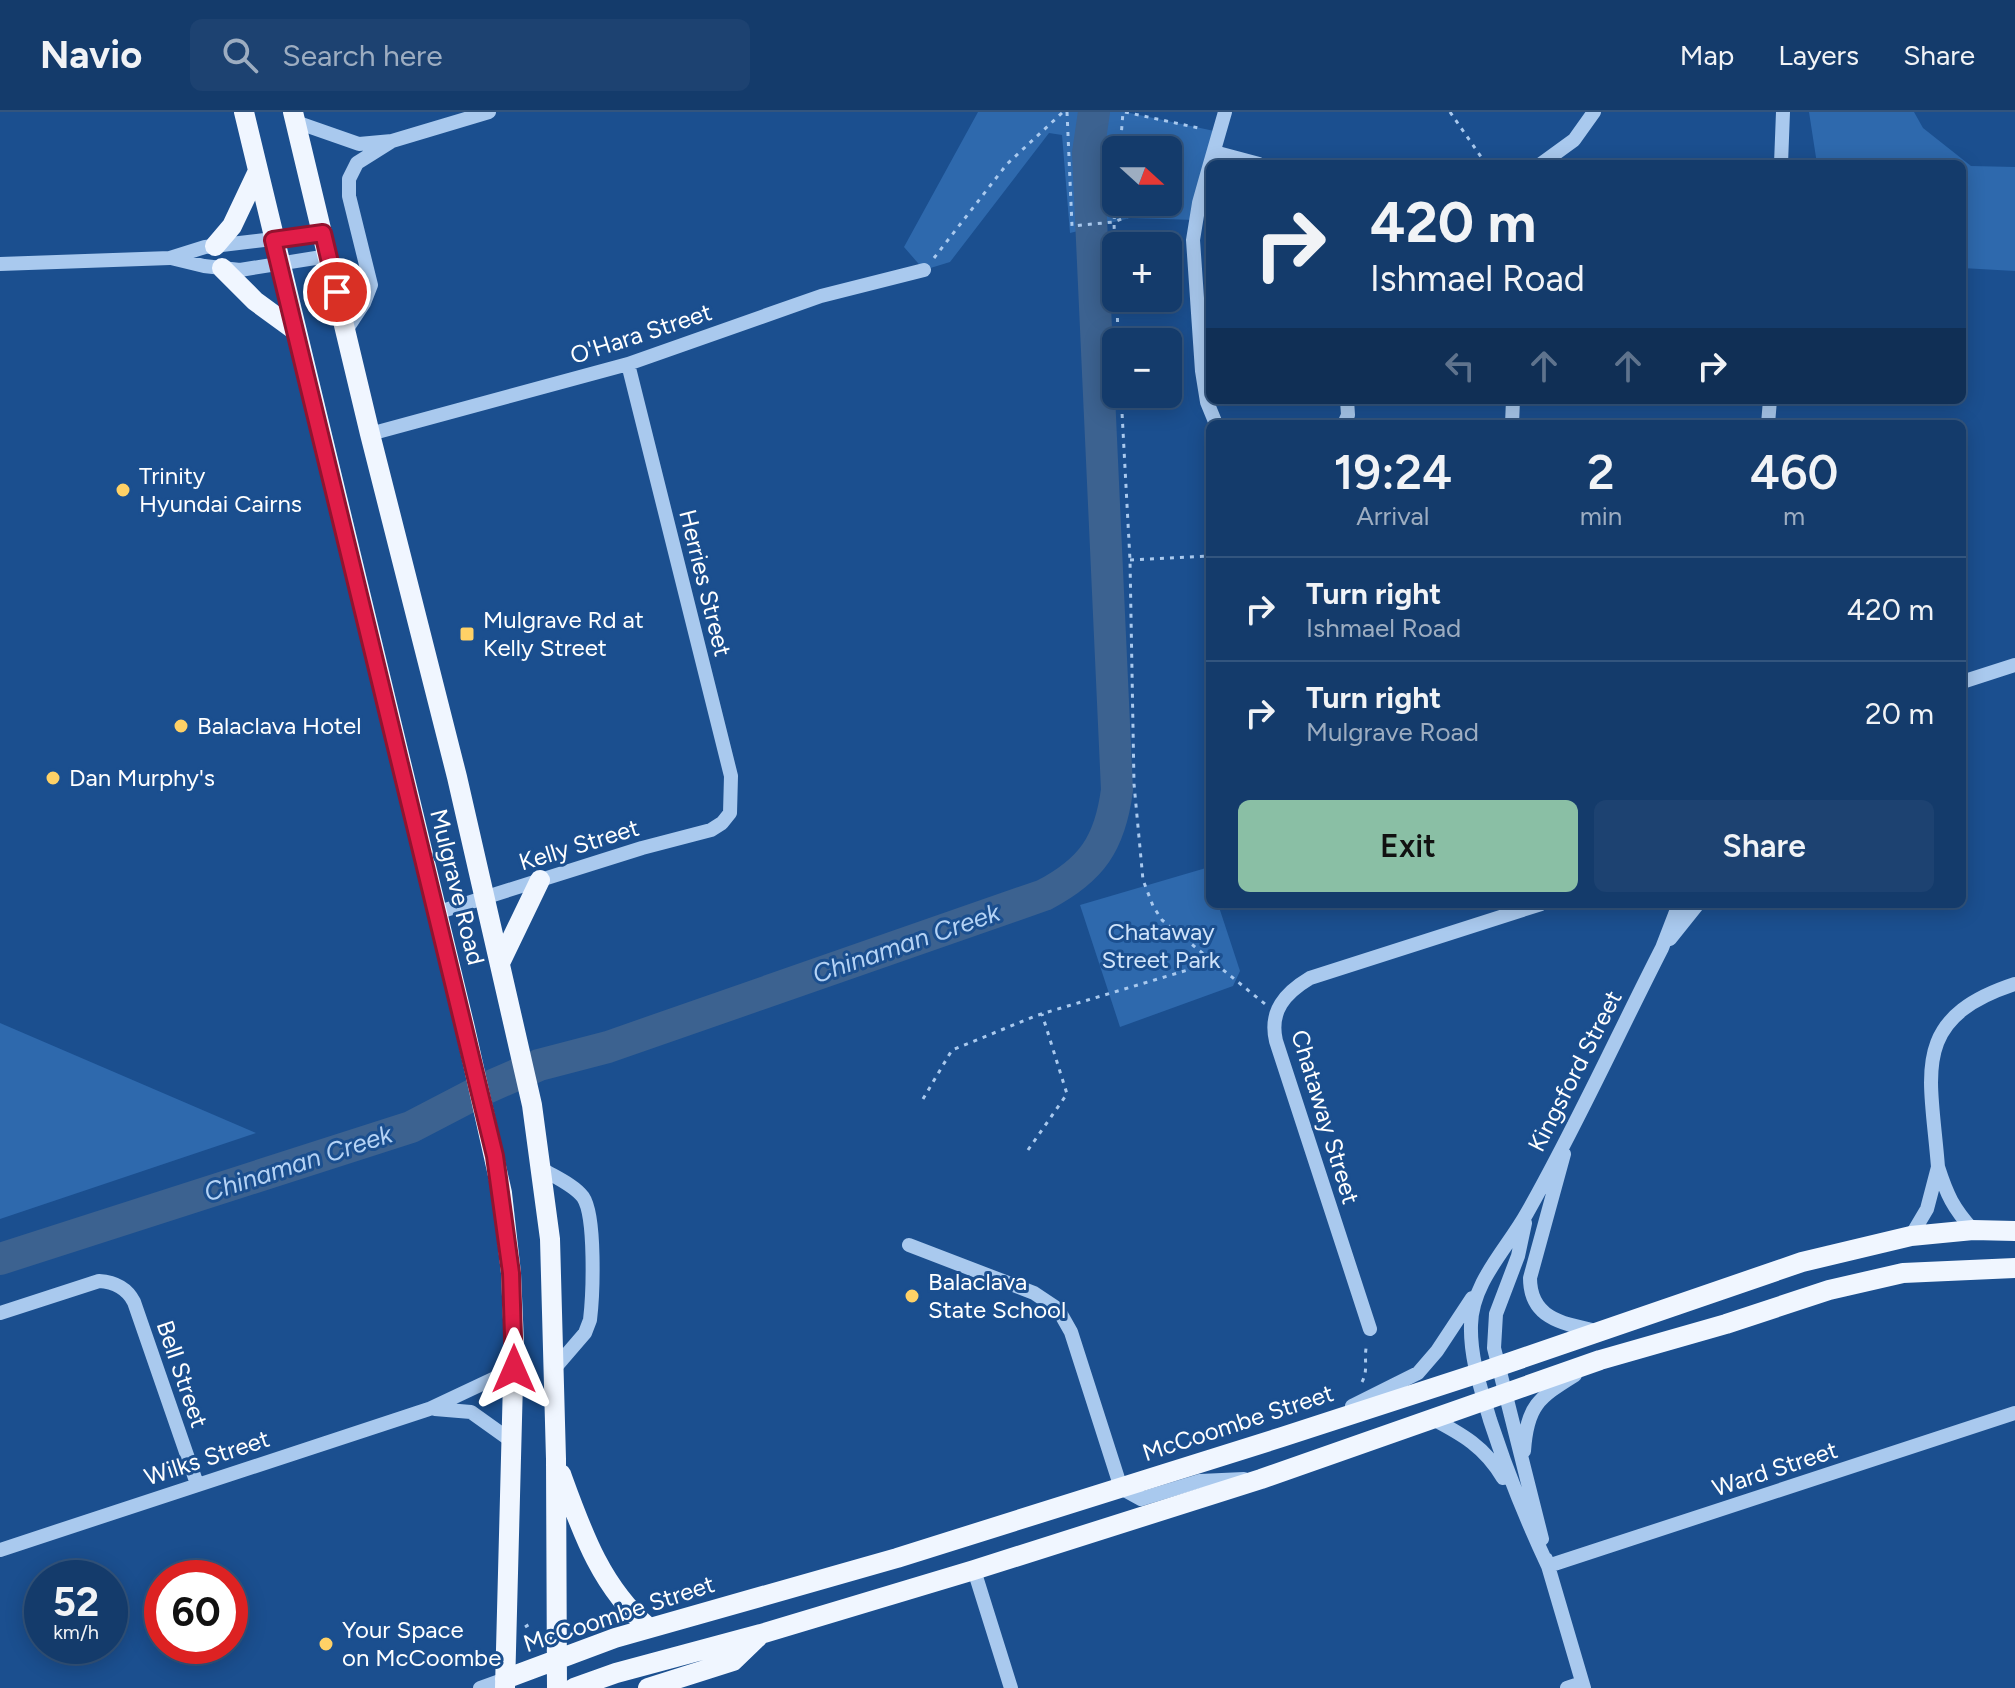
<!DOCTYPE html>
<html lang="en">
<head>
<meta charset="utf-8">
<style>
  :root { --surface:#143b6b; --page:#1d4271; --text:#f1f3f6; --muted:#9dadc1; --line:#33557e; --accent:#8abfa5 }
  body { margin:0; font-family:Figtree,sans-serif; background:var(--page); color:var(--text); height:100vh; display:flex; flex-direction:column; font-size:30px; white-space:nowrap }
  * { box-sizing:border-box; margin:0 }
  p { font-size:26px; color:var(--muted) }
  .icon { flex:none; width:44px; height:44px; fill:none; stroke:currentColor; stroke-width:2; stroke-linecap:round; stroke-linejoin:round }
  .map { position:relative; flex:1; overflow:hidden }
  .sheet { position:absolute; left:1206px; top:308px; width:760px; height:488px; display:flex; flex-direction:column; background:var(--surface); border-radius:12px; box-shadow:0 4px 20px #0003,0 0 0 2px var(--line) }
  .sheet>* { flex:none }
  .banner { position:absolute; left:1206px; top:48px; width:760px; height:244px; border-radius:12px; box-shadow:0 4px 20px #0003,0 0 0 2px var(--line); background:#143b6b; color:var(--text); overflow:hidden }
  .needle { width:52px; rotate:111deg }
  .tools { position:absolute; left:1102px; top:24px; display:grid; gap:16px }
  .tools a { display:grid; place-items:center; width:80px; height:80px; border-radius:12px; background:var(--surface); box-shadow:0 4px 20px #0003,0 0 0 2px var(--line); font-size:40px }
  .speed { position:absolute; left:24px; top:1448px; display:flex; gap:16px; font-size:40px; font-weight:700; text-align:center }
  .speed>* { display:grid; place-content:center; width:104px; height:104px; border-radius:50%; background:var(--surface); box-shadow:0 4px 20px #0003,0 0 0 2px var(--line); line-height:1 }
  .speed small { font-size:20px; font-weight:400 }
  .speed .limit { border:12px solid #d22; background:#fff; color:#111 }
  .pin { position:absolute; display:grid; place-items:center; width:68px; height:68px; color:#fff; margin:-34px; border:4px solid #fff; border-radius:50%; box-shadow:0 2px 8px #0007 }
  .me { position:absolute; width:88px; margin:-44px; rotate:0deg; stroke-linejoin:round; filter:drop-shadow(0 0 6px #0008) }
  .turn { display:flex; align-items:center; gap:28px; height:168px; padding:0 32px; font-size:36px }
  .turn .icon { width:104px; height:104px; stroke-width:2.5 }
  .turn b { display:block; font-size:56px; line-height:68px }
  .lanes { display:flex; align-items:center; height:76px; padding:0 32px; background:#0003; justify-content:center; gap:40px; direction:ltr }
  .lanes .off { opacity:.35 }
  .eta { display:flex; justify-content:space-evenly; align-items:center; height:136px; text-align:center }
  .eta b { font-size:48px; font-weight:600; line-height:56px }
  .cta { display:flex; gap:16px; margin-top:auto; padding:16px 32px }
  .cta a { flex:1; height:92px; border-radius:12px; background:var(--accent); color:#111; font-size:32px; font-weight:600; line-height:92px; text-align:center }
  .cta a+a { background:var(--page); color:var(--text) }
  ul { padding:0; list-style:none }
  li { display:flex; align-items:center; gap:24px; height:104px; padding:0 32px; border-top:2px solid var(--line) }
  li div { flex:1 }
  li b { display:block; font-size:30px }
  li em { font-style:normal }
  header { display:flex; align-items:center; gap:48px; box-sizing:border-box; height:112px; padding:0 40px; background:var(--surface); border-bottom:2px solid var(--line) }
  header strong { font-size:38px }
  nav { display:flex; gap:44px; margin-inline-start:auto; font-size:28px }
  .search { width:560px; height:72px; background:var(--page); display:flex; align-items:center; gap:20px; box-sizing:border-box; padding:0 28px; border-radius:12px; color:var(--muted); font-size:30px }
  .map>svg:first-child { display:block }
  .green { fill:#2e69ad; fill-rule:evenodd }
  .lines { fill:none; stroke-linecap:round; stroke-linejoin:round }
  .river { stroke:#3c6290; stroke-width:32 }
  .path { stroke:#a9c9ee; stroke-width:3; stroke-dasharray:4 6; stroke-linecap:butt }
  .minor { stroke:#a9c9ee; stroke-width:14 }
  .major { stroke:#f0f6ff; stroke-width:20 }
  .route-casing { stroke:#92132f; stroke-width:20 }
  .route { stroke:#e11d48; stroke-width:14 }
  .poi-dot { fill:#ffd166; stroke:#1b4f8f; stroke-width:3 }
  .labels { text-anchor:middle; stroke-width:6; stroke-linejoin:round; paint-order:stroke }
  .street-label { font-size:24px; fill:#fff; stroke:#1b4f8f }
  .poi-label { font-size:24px; fill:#fff; stroke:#1b4f8f; text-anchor:start }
  .park-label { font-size:24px; fill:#cfe3fa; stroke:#1b4f8f }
  .water-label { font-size:26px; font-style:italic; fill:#b5d3f5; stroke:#1b4f8f }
</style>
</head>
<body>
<header>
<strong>Navio</strong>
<div class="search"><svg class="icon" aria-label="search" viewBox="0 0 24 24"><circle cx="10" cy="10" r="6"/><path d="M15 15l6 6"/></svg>Search here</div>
<nav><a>Map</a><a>Layers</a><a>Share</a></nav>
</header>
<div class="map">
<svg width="2015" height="1576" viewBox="0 0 2015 1576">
  <rect width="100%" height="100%" fill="#1b4f8f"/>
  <path class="green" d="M978 0H1125L1219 20 1195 108 1130 106 1070 121 1062 23 1049 21 950 150 924 158 904 135ZM1116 38H1168V90H1116Z
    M1809 0H1914L1923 16 1971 54 2015 55V159L1962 156V52H1817Z
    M1206 756 1210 767V792H1218L1240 859 1233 874 1120 915 1080 793Z
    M0 911 256 1021 0 1107Z"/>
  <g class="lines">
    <path class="river" d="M0 1147 411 1015 484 977 539 953 608 935 1044 783C1092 758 1110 731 1117 678L1088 41 1094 0"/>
    <path class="path" d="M1067 0 1072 114 1114 110 1159 92 1182 91
      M1125 0 1203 17
      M1450 0 1486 52
      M1120 38 1123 0
      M1116 83 1114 110 1116 172
      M934 146 1007 52 1063 0
      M1117 186 1118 230
      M1121 282 1130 448 1134 672 1143 768 1153 794 1162 808 1265 892
      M1130 448 1210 444
      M923 987 952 938 1038 903 1191 857 1198 853 1205 844
      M1028 1038 1067 982 1042 902
      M1362 1270C1369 1257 1363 1246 1367 1232
      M587 1511 610 1504
      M525 1515 533 1510"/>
    <path class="minor" d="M296 10 359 32 392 29 489 0
      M1214 40 1259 52
      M1210 52 1199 91 1193 128 1202 259 1207 290 1216 312
      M1210 52 1225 0
      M1541 52 1574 28 1594 0
      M1781 52 1783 0
      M171 146 204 154 240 158 328 144
      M0 152 170 146 205 135 323 121
      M345 220 364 191 371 173 349 84V67L357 51 392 29
      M1344 312 1348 303 1347 288
      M1512 312 1513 288
      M1768 312 1770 288
      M370 322 628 252 821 184 924 158
      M1962 570 2015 553
      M436 801 642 736 711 718 722 711 730 701 731 664 628 252
      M1670 827 1698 792
      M1564 1042 1530 1166C1530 1207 1564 1212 1597 1219
      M1938 1055C1931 963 1908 907 2015 872
      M542 1057C555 1065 574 1073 583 1085 596 1104 593 1183 590 1208L585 1221 554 1257
      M1525 1111 1518 1144 1496 1202 1494 1236 1542 1427
      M1911 1124 1927 1097 1938 1055C1947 1083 1953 1096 1973 1118
      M909 1133 1034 1181 1058 1197 1071 1220 1121 1376 1141 1387 1200 1369 1244 1367
      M0 1201 99 1169C114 1170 127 1176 134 1190L197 1372
      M1370 1217 1276 929C1269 899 1285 881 1310 866L1541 792
      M1352 1294 1418 1261 1437 1239 1472 1186
      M435 1297 471 1300 513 1330
      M1431 1306C1462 1322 1485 1335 1503 1366
      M1524 1339C1527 1294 1538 1286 1575 1263
      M0 1438 429 1297 514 1257
      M1546 1447 1584 1576
      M1548 1454C1525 1405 1507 1360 1490 1308 1481 1277 1470 1246 1471 1213 1472 1170 1507 1137 1527 1101 1576 1015 1617 924 1662 836L1679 792
      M1548 1454 2015 1301
      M974 1458 1011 1576
      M480 1576 505 1567
      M1567 1576 1582 1571"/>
    <path class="major" d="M244 0 465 916 502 1081 511 1161 514 1231 505 1576
      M293 0 370 322 457 665 532 993 550 1127 556 1347 557 1576
      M215 134 232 114 258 59
      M222 156 255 189 296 219
      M501 849 540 768
      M561 1362C582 1420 601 1475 649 1516
      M505 1567 615 1526 897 1446 1282 1325 1476 1262 1802 1150 1911 1124 1973 1118 2015 1119
      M574 1576 616 1561 761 1522 974 1458 1261 1367 1600 1248 1726 1212 1829 1178 1903 1161 2015 1156
      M648 1576 733 1549 758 1525"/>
  </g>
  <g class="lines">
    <defs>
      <path id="route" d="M337 180 323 121 273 128 495 1044 511 1161 514 1257"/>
    </defs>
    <use href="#route" class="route-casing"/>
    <use href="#route" class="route"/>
  </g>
  <g class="poi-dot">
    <circle cx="123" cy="378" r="8"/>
    <rect x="459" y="514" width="16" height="16" rx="4"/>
    <circle cx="181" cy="614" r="8"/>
    <circle cx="53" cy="666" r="8"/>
    <circle cx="912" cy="1184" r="8"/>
    <circle cx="326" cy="1532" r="8"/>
  </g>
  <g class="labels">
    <g class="street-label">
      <text transform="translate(641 222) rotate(-18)" y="8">O'Hara Street</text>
      <text transform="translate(705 471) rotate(76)" y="8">Herries Street</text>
      <text transform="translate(579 733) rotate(-17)" y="8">Kelly Street</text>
      <text transform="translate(457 775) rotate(76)" y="8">Mulgrave Road</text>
      <text transform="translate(1575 959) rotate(-63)" y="8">Kingsford Street</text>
      <text transform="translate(1325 1005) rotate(73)" y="8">Chataway Street</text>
      <text transform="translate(182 1262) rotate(71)" y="8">Bell Street</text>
      <text transform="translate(1238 1311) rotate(-18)" y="8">McCoombe Street</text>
      <text transform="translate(207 1346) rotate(-18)" y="8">Wilks Street</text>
      <text transform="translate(1775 1357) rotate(-18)" y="8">Ward Street</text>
      <text transform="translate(619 1502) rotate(-18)" y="8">McCoombe Street</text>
    </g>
    <g class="poi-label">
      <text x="139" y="372">Trinity<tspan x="139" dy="28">Hyundai Cairns</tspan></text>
      <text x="483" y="516">Mulgrave Rd at<tspan x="483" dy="28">Kelly Street</tspan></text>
      <text x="197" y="622">Balaclava Hotel</text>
      <text x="69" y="674">Dan Murphy's</text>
      <text x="928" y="1178">Balaclava<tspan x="928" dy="28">State School</tspan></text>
      <text x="342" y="1526">Your Space<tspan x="342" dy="28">on McCoombe</tspan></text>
    </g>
    <g class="park-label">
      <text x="1161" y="828">Chataway<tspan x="1161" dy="28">Street Park</tspan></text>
    </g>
    <g class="water-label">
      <text transform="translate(906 831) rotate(-19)" y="9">Chinaman Creek</text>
      <text transform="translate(298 1051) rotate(-18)" y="9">Chinaman Creek</text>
    </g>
  </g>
</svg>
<div class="tools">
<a><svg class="needle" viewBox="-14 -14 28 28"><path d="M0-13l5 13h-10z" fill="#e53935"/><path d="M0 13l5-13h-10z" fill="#9dadc1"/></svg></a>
<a>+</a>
<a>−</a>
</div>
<div class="speed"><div>52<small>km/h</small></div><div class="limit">60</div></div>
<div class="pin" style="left:337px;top:180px;background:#d93025"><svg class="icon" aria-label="arrive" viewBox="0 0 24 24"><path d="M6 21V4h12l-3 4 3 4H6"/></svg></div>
<svg class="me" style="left:514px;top:1257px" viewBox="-20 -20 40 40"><path d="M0-17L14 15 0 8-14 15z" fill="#e11d48" stroke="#fff" stroke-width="4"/></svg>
<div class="banner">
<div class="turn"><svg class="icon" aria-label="right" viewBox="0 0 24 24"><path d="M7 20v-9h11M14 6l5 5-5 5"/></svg><div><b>420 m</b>Ishmael Road</div></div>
<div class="lanes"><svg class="icon off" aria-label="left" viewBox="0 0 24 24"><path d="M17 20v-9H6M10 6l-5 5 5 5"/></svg><svg class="icon off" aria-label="ahead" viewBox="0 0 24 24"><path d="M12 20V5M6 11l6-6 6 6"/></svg><svg class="icon off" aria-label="ahead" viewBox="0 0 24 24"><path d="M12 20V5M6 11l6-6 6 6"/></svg><svg class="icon" aria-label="right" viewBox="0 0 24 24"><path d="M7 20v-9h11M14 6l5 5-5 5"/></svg></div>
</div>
<section class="sheet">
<div class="eta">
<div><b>19:24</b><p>Arrival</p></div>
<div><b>2</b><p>min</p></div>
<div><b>460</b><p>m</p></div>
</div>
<ul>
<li><svg class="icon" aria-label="right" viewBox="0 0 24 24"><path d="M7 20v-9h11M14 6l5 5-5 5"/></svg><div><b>Turn right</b><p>Ishmael Road</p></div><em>420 m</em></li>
<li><svg class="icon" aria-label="right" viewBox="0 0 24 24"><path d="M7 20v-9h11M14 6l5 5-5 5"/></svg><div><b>Turn right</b><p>Mulgrave Road</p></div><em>20 m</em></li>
</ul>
<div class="cta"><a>Exit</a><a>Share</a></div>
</section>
</div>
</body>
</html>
